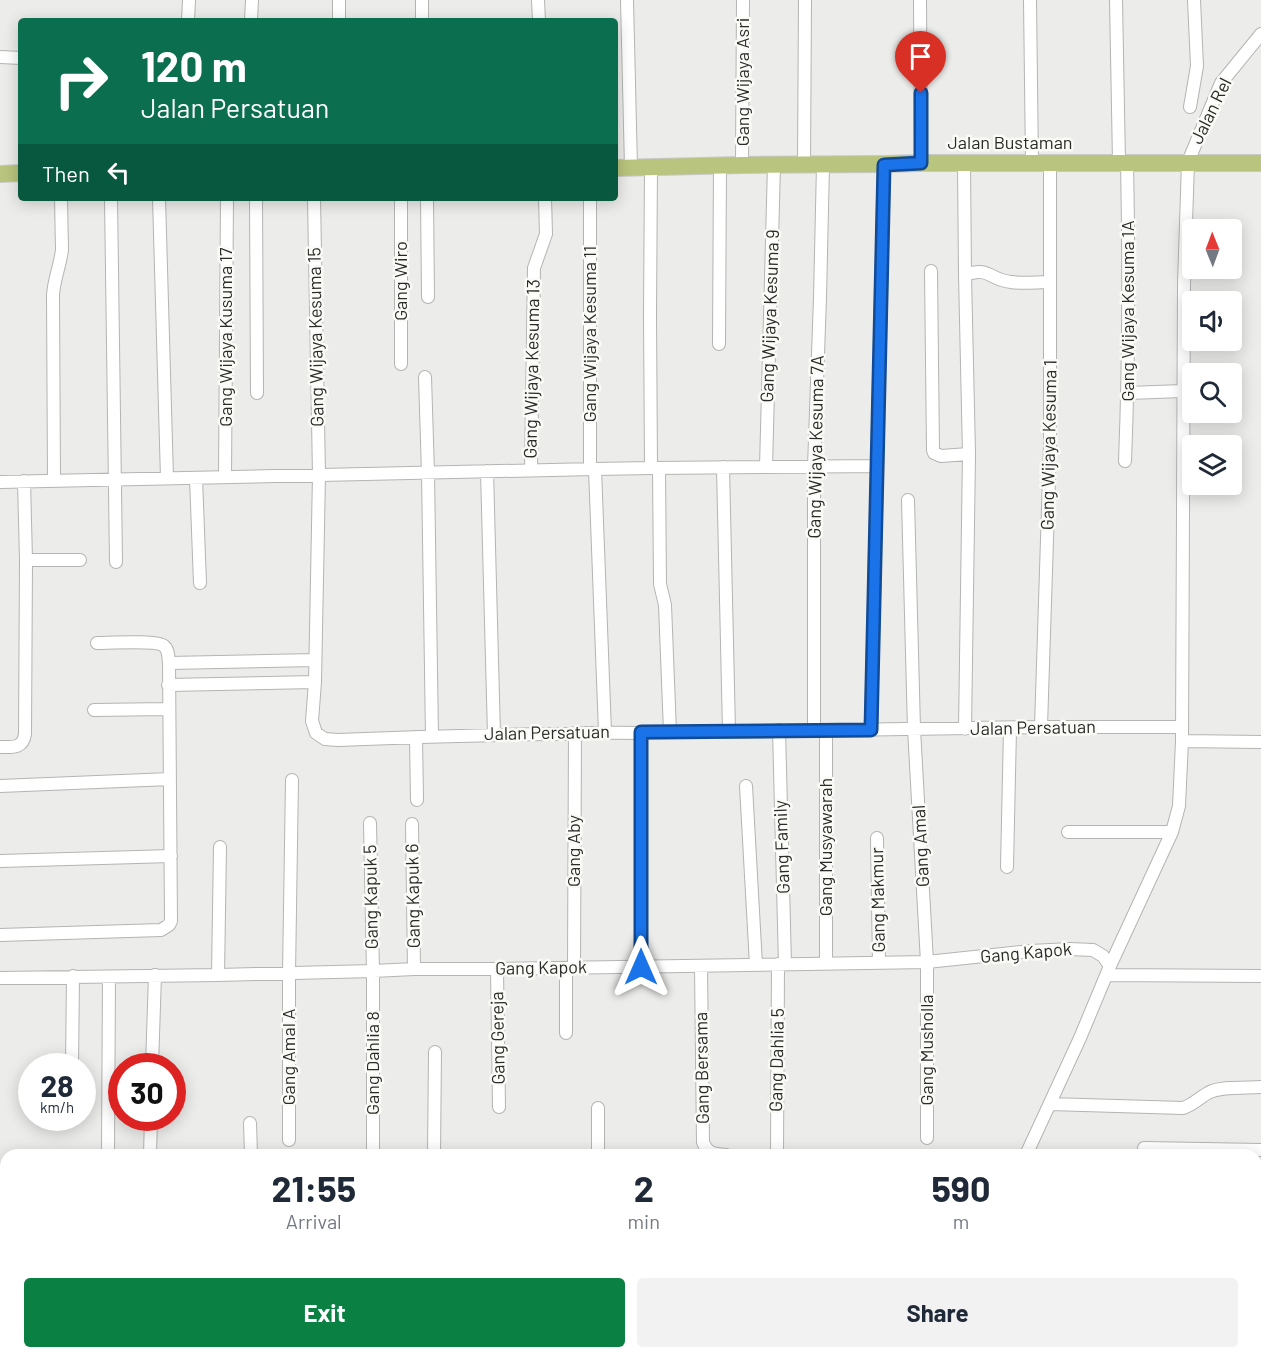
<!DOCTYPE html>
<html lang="en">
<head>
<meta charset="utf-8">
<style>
  :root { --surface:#fff; --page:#f2f2f3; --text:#1f2937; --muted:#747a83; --accent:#0b8043 }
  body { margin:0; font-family:Barlow,sans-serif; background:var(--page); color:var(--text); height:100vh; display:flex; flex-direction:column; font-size:22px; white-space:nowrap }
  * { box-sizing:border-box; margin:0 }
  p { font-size:20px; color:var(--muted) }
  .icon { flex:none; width:33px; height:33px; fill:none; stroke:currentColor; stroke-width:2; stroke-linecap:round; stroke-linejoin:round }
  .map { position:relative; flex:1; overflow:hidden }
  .panel { position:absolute; left:0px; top:1149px; width:1262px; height:210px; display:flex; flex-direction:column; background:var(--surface); border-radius:18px 18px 0 0; box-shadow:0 3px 15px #0003 }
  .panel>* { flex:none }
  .banner { position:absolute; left:18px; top:18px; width:600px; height:183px; border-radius:6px; box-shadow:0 3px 15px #0003; background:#0b6e4f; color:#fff; overflow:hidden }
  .needle { width:39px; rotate:359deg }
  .controls { position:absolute; left:1182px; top:219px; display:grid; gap:12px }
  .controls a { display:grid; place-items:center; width:60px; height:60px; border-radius:6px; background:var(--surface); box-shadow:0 3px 15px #0003; font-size:30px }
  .speed { position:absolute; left:18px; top:1053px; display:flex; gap:12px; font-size:30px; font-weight:700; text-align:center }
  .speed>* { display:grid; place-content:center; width:78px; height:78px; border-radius:50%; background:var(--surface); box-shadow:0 3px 15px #0003; line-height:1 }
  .speed small { font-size:15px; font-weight:400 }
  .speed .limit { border:9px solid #d22; background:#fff; color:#111 }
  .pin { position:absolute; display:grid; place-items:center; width:51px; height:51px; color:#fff; margin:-62px -26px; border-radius:50% 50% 50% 0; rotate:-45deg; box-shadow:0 0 6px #0007 }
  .pin .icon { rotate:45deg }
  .me { position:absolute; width:66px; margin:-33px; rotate:0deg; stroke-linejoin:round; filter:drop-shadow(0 0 4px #0008) }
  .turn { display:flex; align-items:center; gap:21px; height:126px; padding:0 24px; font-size:27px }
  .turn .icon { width:78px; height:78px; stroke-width:2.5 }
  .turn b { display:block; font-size:42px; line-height:51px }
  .then { display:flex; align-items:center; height:57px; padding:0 24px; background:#0003; gap:12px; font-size:22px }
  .eta { display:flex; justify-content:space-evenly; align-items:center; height:102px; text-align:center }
  .eta b { font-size:36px; font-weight:700; line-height:42px }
  .cta { display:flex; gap:12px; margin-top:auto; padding:12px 24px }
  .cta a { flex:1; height:69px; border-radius:6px; background:var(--accent); color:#fff; font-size:24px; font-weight:700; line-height:69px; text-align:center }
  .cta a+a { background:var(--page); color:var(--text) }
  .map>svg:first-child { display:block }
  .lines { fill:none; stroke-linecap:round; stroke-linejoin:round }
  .minor-casing { stroke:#b4b5b2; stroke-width:14 }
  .major-casing { stroke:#c8c8c7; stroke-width:18 }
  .minor { stroke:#fff; stroke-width:12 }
  .major { stroke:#b9c47e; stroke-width:16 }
  .route-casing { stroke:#114b97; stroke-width:15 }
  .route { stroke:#1a73e8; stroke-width:10 }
  .labels { text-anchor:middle; stroke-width:5; stroke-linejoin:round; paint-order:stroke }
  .street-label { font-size:18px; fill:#2a2a29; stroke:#fafaf7 }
</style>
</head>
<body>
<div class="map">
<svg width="1261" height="1359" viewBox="0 0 1261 1359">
  <rect width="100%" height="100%" fill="#ecedea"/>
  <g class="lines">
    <defs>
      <path id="minor" d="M422 0V21
        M538 0 539 21
        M627 0 631 168
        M920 0 921 163
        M1030 0 1032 163
        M1116 0 1119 162
        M188 21 189 0
        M251 21 252 0
        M339 21V0
        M0 57 21 58
        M1190 107 1197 66 1194 0
        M964 163 965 275 969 454 965 729
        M742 165 743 0
        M804 165 805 0
        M111 198 116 562
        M159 198 167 478
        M256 198 257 393
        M314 198 319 475 315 682 312 721 316 733 325 739 338 740C410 737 482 735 554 734 583 733 611 732 641 733L1041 727H1182
        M401 198V364
        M427 198 428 297
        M931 271 933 450 934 453 941 456 969 454
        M965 275C990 266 989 280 1011 282 1024 284 1037 282 1050 282
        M719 344 720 165
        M425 377 428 473 432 736
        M1128 393 1183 391
        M1125 461C1129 361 1129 262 1127 162
        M723 467 729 731
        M766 467 774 165
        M653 468 877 466
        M659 468 660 584 665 605 670 732
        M590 469V198
        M595 469 651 468 650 315 651 167
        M531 470 534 268 546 234 545 198
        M487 471 494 735
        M225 477 227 198
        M196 478 200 583
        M54 481 53 295C54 279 60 266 62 250L61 198
        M0 482 595 469 605 732
        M908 500 914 729 927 962V1138
        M26 560H80
        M169 663 315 660
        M168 685 315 682
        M94 710 169 709
        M1041 727 1050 446V163
        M779 730 785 964
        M814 730V467L820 298 823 165
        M826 730V964
        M871 730 884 164
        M416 737 417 800
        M1182 741 1261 742
        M0 747C12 747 23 749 25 734L26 560 24 481
        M0 786 170 779
        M746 786 756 965
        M370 823 373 971V1155
        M412 824 414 969
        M1068 832H1172
        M877 838 879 963
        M0 861 171 856
        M1007 867 1010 729
        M0 935 161 930 169 925 171 921 169 663C168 657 169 650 164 646 157 640 109 643 97 643
        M701 966 703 1142C707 1154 715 1154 726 1155
        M641 967V733
        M566 968V1033
        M574 968 575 733
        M497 969 499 1107
        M218 975 220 847
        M1107 975 1261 976
        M0 978 218 975 373 971 414 969H497L927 962 1031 951 1070 949 1093 950 1103 956 1110 966
        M72 1066 73 976
        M152 1066 155 975
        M1050 1104 1183 1108C1193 1105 1199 1098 1208 1093 1219 1086 1247 1088 1261 1087
        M250 1123 251 1155
        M289 1140V973L292 780
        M1144 1148 1261 1150
        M108 1155 109 977
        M150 1155 151 1118
        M434 1155 435 1052
        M598 1155V1108
        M777 1155 778 964
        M1026 1155 1080 1038 1110 966 1172 832 1179 806 1182 741 1184 285 1188 162 1221 83 1261 34
        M0 1261H6
        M1256 1263H1261
        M115 1353V1359
        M1172 1356 1261 1357
        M178 1359V1353
        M240 1359V1353
        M682 1359V1353
        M928 1359 931 1353"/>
      <path id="major" d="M615 168 742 165 884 164 921 163H1261
        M0 174 21 173"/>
    </defs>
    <use href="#minor" class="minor-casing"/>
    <use href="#major" class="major-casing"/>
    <use href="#minor" class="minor"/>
    <use href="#major" class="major"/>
  </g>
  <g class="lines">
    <defs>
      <path id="route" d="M641 967V732L871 730 884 165 921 163V93"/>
    </defs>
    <use href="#route" class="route-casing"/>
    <use href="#route" class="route"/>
  </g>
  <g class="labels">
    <g class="street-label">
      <text transform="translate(743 82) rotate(-90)" y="6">Gang Wijaya Asri</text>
      <text transform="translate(1211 111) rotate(-64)" y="6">Jalan Rel</text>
      <text x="1010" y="149">Jalan Bustaman</text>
      <text transform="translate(401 281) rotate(-90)" y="6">Gang Wiro</text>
      <text transform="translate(1128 311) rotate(-90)" y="6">Gang Wijaya Kesuma 1A</text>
      <text transform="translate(770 316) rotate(-88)" y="6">Gang Wijaya Kesuma 9</text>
      <text transform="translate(590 334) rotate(-90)" y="6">Gang Wijaya Kesuma 11</text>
      <text transform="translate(226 337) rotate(-90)" y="6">Gang Wijaya Kusuma 17</text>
      <text transform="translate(316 337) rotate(-91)" y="6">Gang Wijaya Kesuma 15</text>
      <text transform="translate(532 369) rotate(-89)" y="6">Gang Wijaya Kesuma 13</text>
      <text transform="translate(1049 445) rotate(-89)" y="6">Gang Wijaya Kesuma 1</text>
      <text transform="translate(816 447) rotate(-89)" y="6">Gang Wijaya Kesuma 7A</text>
      <text transform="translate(1033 728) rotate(-1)" y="6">Jalan Persatuan</text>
      <text transform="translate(547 733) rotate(-1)" y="6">Jalan Persatuan</text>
      <text transform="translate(921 846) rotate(-93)" y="6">Gang Amal</text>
      <text transform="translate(782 847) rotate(-92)" y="6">Gang Family</text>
      <text transform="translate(826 847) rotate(-90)" y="6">Gang Musyawarah</text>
      <text transform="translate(574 851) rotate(-90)" y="6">Gang Aby</text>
      <text transform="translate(413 896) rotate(-91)" y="6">Gang Kapuk 6</text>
      <text transform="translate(371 897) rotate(-91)" y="6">Gang Kapuk 5</text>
      <text transform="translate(878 900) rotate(-91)" y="6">Gang Makmur</text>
      <text transform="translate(1026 953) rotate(-5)" y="6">Gang Kapok</text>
      <text transform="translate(541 968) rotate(-1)" y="6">Gang Kapok</text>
      <text transform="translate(498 1038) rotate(-91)" y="6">Gang Gereja</text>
      <text transform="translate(927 1050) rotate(-90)" y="6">Gang Musholla</text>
      <text transform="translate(289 1057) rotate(-90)" y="6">Gang Amal A</text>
      <text transform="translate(777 1060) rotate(-89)" y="6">Gang Dahlia 5</text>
      <text transform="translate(373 1063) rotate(-90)" y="6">Gang Dahlia 8</text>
      <text transform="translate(702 1068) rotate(-91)" y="6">Gang Bersama</text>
    </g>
  </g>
</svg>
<div class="controls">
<a><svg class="needle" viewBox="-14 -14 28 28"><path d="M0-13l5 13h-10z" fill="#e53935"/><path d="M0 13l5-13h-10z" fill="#747a83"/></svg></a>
<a><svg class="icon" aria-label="sound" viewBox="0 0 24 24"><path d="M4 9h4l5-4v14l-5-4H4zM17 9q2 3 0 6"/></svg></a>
<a><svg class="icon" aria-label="search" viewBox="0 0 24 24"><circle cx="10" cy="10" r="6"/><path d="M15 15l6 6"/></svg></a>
<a><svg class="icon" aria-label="layers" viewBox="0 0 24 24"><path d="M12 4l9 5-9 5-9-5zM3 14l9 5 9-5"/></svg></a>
</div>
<div class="speed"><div>28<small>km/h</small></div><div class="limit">30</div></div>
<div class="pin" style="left:921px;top:93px;background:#d93025"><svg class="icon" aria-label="arrive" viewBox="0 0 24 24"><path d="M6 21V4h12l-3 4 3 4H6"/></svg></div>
<svg class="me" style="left:641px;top:967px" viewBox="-20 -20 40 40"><path d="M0-17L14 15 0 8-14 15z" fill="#1a73e8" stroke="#fff" stroke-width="4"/></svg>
<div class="banner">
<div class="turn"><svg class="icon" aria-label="right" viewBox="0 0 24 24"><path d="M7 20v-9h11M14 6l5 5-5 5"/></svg><div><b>120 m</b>Jalan Persatuan</div></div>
<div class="then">Then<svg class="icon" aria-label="left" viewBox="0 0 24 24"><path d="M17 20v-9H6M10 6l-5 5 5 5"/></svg></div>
</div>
<section class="panel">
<div class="eta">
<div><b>21:55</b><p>Arrival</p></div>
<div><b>2</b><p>min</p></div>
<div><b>590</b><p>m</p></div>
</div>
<div class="cta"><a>Exit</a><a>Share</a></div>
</section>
</div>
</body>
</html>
